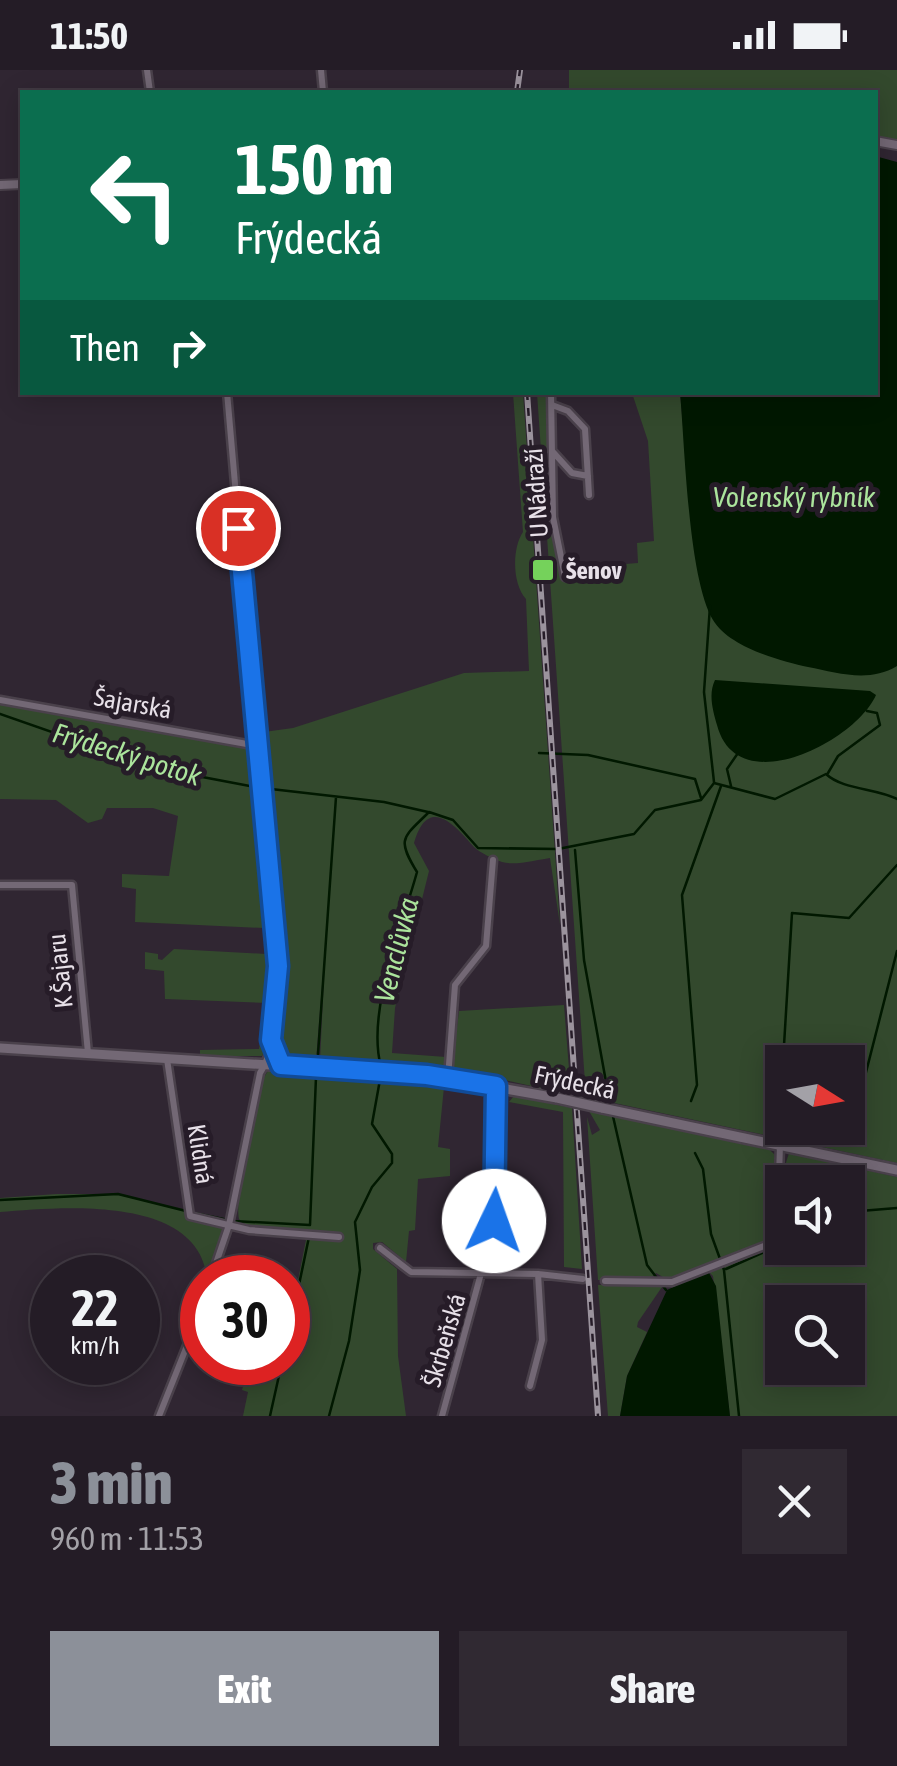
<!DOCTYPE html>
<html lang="en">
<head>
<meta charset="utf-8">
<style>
  :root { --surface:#241c26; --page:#302932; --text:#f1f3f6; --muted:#a3a1a7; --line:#413a43; --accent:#8c9099 }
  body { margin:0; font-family:"Asap Condensed",sans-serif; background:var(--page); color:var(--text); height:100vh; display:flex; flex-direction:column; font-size:38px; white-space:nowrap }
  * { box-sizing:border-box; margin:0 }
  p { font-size:32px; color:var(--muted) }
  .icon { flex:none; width:55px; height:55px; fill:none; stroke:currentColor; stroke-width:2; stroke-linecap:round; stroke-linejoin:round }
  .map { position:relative; height:1346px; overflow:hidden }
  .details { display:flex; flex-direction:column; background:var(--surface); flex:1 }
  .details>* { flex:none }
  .banner { position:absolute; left:20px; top:20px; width:858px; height:305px; border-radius:0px; box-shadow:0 5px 25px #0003,0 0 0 2px var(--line); background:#0b6e4f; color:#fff; overflow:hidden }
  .needle { width:65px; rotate:101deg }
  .buttons { position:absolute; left:765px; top:975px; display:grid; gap:20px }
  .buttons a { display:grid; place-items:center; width:100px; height:100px; border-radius:0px; background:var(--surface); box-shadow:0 5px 25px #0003,0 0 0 2px var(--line); font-size:50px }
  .speed { position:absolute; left:30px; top:1185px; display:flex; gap:20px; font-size:50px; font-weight:700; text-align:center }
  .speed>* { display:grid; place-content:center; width:130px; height:130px; border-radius:50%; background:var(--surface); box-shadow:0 5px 25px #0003,0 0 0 2px var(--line); line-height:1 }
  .speed small { font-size:25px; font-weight:400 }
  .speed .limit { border:15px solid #d22; background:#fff; color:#111 }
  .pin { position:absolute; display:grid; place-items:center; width:85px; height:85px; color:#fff; margin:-42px; border:5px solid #fff; border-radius:50%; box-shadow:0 2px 10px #0007 }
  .me { position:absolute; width:110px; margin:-55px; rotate:3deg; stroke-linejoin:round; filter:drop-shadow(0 0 8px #0008) }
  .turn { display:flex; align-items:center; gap:35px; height:210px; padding:0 50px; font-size:45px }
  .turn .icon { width:130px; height:130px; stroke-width:2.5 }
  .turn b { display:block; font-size:70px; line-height:85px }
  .then { display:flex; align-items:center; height:95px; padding:0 50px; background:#0003; gap:20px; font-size:38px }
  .round { display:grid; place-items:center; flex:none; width:105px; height:105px; border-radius:0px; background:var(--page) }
  .headline { display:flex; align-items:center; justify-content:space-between; height:170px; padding:0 50px }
  h1 { font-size:60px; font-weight:800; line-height:75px; color:var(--accent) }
  .action { display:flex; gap:20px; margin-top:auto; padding:20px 50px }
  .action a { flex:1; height:115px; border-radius:0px; background:var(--accent); color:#fff; font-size:40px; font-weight:800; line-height:115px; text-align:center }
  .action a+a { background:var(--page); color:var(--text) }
  .status { display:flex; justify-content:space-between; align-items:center; height:70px; padding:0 50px; background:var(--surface); direction:ltr }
  .status svg { height:28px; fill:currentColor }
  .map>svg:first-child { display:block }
  .green { fill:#33492d; fill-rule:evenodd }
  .water { fill:#011800 }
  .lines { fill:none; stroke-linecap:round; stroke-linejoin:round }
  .stream { stroke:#011800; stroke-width:2.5 }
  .minor-casing { stroke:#4a414b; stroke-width:11 }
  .tertiary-casing { stroke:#4a414b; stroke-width:12 }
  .secondary-casing { stroke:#4a414b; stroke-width:14 }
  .minor { stroke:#736875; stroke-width:6 }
  .tertiary { stroke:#736875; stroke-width:8 }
  .secondary { stroke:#736875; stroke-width:9 }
  .rail-casing { stroke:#9b939d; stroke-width:6 }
  .rail { stroke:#261c28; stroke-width:2.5; stroke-dasharray:8; stroke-linecap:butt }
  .secondary-bridge-casing { stroke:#4a414b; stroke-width:14; stroke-linecap:butt }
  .secondary-bridge { stroke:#736875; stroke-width:9 }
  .route-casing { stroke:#114b97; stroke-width:25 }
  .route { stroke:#1a73e8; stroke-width:18 }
  .poi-dot { fill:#75d25b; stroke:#261c28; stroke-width:4 }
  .labels { text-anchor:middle; stroke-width:10; stroke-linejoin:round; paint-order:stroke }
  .street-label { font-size:25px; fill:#e7e0e8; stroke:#261c28 }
  .poi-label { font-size:25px; font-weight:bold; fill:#e7e0e8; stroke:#261c28; text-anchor:start }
  .water-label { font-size:28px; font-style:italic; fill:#abe49c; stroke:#261c28 }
</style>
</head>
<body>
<div class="status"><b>11:50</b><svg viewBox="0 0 49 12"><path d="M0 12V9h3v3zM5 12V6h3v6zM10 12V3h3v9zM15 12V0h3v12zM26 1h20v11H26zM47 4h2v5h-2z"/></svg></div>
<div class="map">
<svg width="897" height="1346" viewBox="0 0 897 1346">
  <rect width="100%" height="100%" fill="#302632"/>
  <path class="green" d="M569 0H897V71L875 67V22H569Z
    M513 323H523L560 855 550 788C536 790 515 796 502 792 494 789 480 783 474 777 455 755 428 724 414 773L429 801 395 938 392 983 446 987 445 998 320 991 326 865 316 990C298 989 284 990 278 971L282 890 264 662 293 658 464 603 529 601 526 529C512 514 512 478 523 462Z
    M537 323H550L551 434 562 499 638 493 637 473 654 471 648 371 632 323H680L695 486 897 596V1093L586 1027ZM782 992H848V1058H782Z
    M0 632 251 679C267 712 281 957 262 986H200V980L259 979 267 933 165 929 164 901 145 899V882L158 884V889L162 890 174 879 266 884 264 858 135 852 136 819 122 817V804L169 806 178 746 153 738H107L102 749 88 753 56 730 0 729Z
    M564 935 571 1025 452 998 459 941Z
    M268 1001 391 1008 444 1017 438 1077 450 1079V1106L418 1109 415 1160 409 1161 406 1192 382 1172 373 1173V1179L397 1199 398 1286 406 1346H243L248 1322 242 1320 249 1293 288 1292V1235H293L306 1170C286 1154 255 1167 239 1149 234 1126 254 1018 268 1001Z
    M514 1026 572 1038 582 1199 564 1197 563 1042 509 1032Z
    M589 1041 770 1080 776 1086 771 1170 668 1210 656 1203 649 1210H598L587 1047 592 1065 600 1060Z
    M789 1083 897 1107V1346H730L713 1206 708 1201 782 1172V1178H848V1112H782L780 1161V1112ZM782 1232H848V1298H782Z
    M57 1124H114L227 1149 207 1208C198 1124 60 1137 0 1142V1128Z
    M664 1214 638 1252 637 1257 647 1262 627 1306 620 1346H608L598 1215Z"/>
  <path class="water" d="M875 86 897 92V596C869 613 838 603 808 597 780 591 729 577 713 550 688 508 685 376 680 323L875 322Z
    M715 610 870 621 876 625C855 672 737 732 717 655 713 641 708 624 715 610Z
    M708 1201 716 1216 730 1346H620L627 1306 667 1220Z"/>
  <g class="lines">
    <path class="stream" d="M710 536 704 622 714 712
      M0 644 155 698 255 717
      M539 683 588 685 695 709 701 728
      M828 703 838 686 880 655 877 643 867 641
      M731 716 727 699 738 683
      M271 719 384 732 428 742
      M575 780 584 890 610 1034
      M318 984 336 727
      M783 992 792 843 849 848 897 795
      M381 997C366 942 402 857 417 802 396 768 403 768 429 742L453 750 478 778 558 779 634 764 655 740 701 730 714 713 775 729 826 704C843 720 876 718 897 729
      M782 1002V1049
      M691 1031 697 1015 682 825 721 716
      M612 1042 647 1195 666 1220
      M852 1057 897 881
      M791 1058 796 1062
      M695 1083 703 1099 711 1164 724 1200 739 1346
      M0 1130 118 1124 186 1141
      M848 1142 897 1138
      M194 1143 233 1151 310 1155 316 1007
      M726 1199 782 1174
      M288 1267 309 1167
      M270 1346 282 1292
      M329 1346 349 1271 360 1200 355 1152 372 1117 392 1093V1084L372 1054 381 1004"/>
    <defs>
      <path id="minor" d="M147 0 150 22
        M321 0 323 22
        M551 322 553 447 565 507
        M552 335 568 341 585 359 589 425
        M553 382 572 403 588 406
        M0 630 258 676
        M0 815H72L88 983
        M272 972 281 995
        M167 989 190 1146 249 1160 339 1167
        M448 1008 455 915 486 876 493 790
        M380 1178 411 1202 538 1204
        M211 1208 229 1155 260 1003C279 974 277 930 277 896L227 322
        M605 1211 672 1212 777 1171 780 1075
        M530 1316 542 1270 538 1204 583 1209
        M159 1346 202 1238
        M442 1346 492 1163 496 1125V1017"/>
      <path id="tertiary" d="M875 71 897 75
        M0 115 22 114"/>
      <path id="secondary" d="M0 978 427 1005 557 1028
        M602 1038 897 1100"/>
    </defs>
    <use href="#minor" class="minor-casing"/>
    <use href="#tertiary" class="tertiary-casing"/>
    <use href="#secondary" class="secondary-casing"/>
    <use href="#minor" class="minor"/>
    <use href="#tertiary" class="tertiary"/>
    <use href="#secondary" class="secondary"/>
    <defs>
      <path id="rail" d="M517 22 520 0
        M527 322 598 1346"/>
    </defs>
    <use href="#rail" class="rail-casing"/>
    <use href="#rail" class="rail"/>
    <defs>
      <path id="secondary-bridge" d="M557 1028 602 1038"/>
    </defs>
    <use href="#secondary-bridge" class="secondary-bridge-casing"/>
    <use href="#secondary-bridge" class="secondary-bridge"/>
  </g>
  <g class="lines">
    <defs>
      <path id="route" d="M238 458 278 896 271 970 281 995 427 1005 496 1016 494 1151"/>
    </defs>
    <use href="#route" class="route-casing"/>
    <use href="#route" class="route"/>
  </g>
  <rect class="poi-dot" x="531" y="488" width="24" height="24" rx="5"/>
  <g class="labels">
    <g class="street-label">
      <text transform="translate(536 423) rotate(-94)" y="9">U Nádraží</text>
      <text transform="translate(133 633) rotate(10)" y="9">Šajarská</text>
      <text transform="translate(60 901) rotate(-96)" y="9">K Šajaru</text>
      <text transform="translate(575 1012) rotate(12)" y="9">Frýdecká</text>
      <text transform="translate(201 1084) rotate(81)" y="9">Klidná</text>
      <text transform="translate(444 1270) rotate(-74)" y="9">Škrbeňská</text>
    </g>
    <g class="poi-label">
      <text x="566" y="509">Šenov</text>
    </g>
    <g class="water-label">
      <text x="794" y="437">Volenský rybník</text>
      <text transform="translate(127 684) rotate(17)" y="10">Frýdecký potok</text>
      <text transform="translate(396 880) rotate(-76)" y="10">Venclůvka</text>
    </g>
  </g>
</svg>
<div class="buttons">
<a><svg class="needle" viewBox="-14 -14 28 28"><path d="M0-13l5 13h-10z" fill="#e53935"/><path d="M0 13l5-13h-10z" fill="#a3a1a7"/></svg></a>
<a><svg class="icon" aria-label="sound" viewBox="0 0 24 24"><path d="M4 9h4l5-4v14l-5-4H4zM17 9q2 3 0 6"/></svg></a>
<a><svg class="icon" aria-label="search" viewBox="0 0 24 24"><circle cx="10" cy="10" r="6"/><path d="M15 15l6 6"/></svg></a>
</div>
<div class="speed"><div>22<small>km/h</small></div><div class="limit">30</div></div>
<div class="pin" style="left:238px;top:458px;background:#d93025"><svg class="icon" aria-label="arrive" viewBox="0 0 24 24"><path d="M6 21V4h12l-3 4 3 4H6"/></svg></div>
<svg class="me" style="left:494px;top:1151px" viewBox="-20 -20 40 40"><circle r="19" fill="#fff"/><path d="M0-13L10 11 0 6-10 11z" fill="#1a73e8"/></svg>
<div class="banner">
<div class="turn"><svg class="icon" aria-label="left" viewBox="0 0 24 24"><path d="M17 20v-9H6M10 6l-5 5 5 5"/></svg><div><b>150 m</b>Frýdecká</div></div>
<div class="then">Then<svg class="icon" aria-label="right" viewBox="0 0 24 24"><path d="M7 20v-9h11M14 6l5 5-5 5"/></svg></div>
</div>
</div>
<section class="details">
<div class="headline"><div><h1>3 min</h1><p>960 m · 11:53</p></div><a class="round"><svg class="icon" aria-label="close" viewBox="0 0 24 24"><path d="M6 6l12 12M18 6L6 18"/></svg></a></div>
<div class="action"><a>Exit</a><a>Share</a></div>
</section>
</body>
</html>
